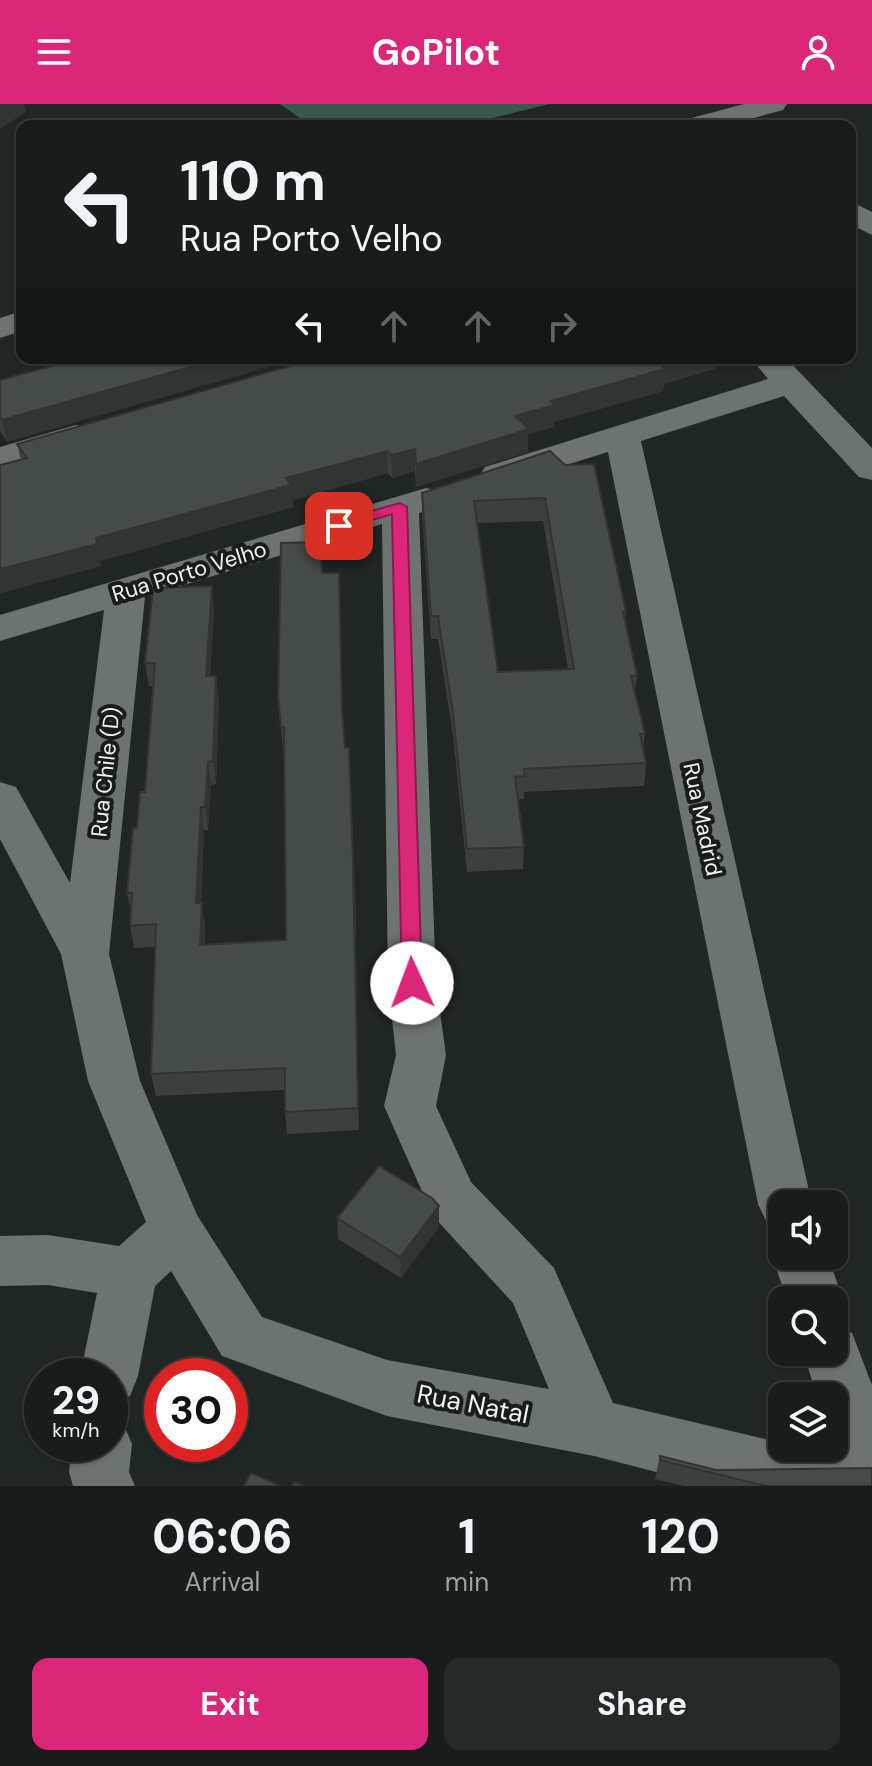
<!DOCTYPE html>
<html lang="en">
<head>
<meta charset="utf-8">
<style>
  :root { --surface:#181c1b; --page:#252928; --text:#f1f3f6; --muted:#9fa1a3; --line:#363a3a; --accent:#db2777 }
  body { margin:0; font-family:"DM Sans",sans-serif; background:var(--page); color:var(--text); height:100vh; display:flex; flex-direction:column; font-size:30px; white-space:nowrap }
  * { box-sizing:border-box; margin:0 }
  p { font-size:26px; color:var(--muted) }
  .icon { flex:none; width:44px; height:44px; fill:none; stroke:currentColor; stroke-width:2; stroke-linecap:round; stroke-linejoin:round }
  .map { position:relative; height:1382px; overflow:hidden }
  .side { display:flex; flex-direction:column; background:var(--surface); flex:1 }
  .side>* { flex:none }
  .guide { position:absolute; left:16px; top:16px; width:840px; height:244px; border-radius:16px; box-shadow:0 2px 6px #0004,0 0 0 2px var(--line); background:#181c1b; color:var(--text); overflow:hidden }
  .buttons { position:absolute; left:768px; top:1086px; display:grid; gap:16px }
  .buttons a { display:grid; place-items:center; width:80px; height:80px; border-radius:16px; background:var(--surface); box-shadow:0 2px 6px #0004,0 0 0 2px var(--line); font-size:40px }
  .speed { position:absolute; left:24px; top:1254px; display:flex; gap:16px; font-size:40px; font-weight:700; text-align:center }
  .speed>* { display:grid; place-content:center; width:104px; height:104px; border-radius:50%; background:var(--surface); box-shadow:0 2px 6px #0004,0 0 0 2px var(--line); line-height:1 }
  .speed small { font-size:20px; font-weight:400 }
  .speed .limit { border:12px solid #d22; background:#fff; color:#111 }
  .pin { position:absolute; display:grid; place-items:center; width:68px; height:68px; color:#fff; margin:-34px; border-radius:16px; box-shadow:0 4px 12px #0006 }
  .me { position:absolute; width:88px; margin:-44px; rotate:358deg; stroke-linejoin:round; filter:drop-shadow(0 0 6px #0008) }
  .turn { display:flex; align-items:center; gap:28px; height:168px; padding:0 32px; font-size:36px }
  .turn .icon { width:104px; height:104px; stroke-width:2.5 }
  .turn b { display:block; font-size:56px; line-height:68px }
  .lanes { display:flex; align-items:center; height:76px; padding:0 32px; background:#0003; justify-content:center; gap:40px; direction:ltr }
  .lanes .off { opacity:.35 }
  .eta { display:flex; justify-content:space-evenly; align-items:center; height:136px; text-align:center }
  .eta b { font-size:48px; font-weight:700; line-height:56px }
  .cta { display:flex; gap:16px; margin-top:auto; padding:16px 32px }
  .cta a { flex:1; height:92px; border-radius:16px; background:var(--accent); color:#fff; font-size:32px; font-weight:700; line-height:92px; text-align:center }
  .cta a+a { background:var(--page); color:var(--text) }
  header { display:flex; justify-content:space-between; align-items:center; height:104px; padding:0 32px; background:var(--accent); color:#fff; font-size:36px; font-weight:700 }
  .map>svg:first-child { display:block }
  .forest { fill:#39594d }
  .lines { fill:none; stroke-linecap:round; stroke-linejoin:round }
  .street { fill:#6c7370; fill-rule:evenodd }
  .secondary { fill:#6c7370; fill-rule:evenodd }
  .wall { fill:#3b403e; fill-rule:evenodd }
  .shaded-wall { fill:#303432 }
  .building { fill:#454b48; stroke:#303432; stroke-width:2; fill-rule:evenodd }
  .route { fill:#db2777; stroke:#8e194d; stroke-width:2 }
  .labels { text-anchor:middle; stroke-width:8; stroke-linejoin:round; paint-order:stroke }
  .street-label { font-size:22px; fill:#eef2f0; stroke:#171d1a }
  .near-street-label { font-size:26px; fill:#eef2f0; stroke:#171d1a }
</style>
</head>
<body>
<header><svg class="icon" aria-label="menu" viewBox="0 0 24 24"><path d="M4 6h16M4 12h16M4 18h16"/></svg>GoPilot<svg class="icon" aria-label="person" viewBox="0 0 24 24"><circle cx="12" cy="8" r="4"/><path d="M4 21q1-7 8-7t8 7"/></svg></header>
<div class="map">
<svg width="872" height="1382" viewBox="0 0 872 1382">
  <rect width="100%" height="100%" fill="#202624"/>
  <path class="forest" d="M280 0H549L460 22H311Z"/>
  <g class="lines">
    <path class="street" d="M850 97 872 108V131L850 120Z
      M759 254H786L872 344V376L859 373 784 292 641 337 812 1100H782V1123L766 1117 758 1100 608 348 498 382 485 379 480 371 485 363 768 275 755 259Z
      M76 321 88 325 94 332 88 339 0 365V343Z
      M426 384 439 387 444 395 439 403 419 409 436 879 446 951 436 1002 471 1078 554 1164 613 1299 782 1339V1344H801L836 1353 833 1344 834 1292H817L803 1248H834V1221L852 1229 872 1281V1382H711L594 1352 387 1312 222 1252 171 1167 155 1182 138 1272 130 1292 110 1300V1272H80L97 1189 48 1181 0 1182V1132L48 1131 119 1142 146 1118 88 977 61 850 0 735V678L16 683 70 779 104 506 0 537V511ZM382 420 388 879 396 951 384 1002 433 1112 513 1199 549 1285 387 1256 262 1213 197 1111 140 977 109 850 145 493Z
      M780 1134 782 1152H828L843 1196 835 1215 834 1196H787L772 1152Z
      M110 1314 123 1319 132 1340 129 1368 135 1382H73L69 1368 72 1340H110Z"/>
    <path class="secondary" d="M744 0H787L783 6 725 22H680L684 16Z
      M22 207V227L0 234V214Z"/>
  </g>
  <path class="wall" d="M70 254 7 338 0 327V276L65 259V255Z
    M717 264 664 280 663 287 554 318V323L528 330V348L416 383 415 367 392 374 388 369 293 396V403L100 457 101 462 0 489V361L21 356 17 340Z
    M550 347 626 508 625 516 637 571 635 587 645 630 643 645 646 659 644 682 524 688V695L518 696 524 743 523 765 467 768 453 631 438 535H431L422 411V389ZM543 417 568 565 498 568 477 419Z
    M322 469H339L343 617 355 782 359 1026 287 1030 285 1008V986L156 992 151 970 155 843 134 844 130 822 131 808 127 789 137 724 145 688 153 582H149L145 559 214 505 210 572 219 595 216 680 211 681 208 726H204L201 799 205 821V840L286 836 284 646H283L278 593Z
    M337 1114 439 1123 401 1174 338 1135Z
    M660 1352 716 1366 872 1382H684L655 1375Z"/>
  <path class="shaded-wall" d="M0 0H24L26 8 0 25Z
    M222 254H301L7 338 2 316Z
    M680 254H718L717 264 664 280 663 287 554 318V323L528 330V348L416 383V360L515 312 551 297Z
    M415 345V367L392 374 391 351Z
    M387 347 388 369 293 396V403L100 457 96 434 286 374Z
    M97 440 101 462 0 489V465Z
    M212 482 214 505 209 595 206 572Z
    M216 572 219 595 216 680 213 657Z
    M349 644 355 782 359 1026 358 1004Z
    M208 658 211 681 208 726 205 703Z
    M201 703 204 726 200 822 196 799Z
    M202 799 205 821 204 863 200 841Z
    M439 1102V1123L401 1174 400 1153Z"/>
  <path class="building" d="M70 254H222L2 316 0 312V276L67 258 65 255Z
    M318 254H680L659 260 665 265 551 297 555 301 515 312 529 325 416 360 415 345 391 351 387 347 286 374 291 381 96 434 97 440 0 465V361L27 354 17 340Z
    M550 347 565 361 594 360 626 508H623L637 571 631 572 645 630H640L646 659 524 665 525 672 515 673 524 743 467 745 453 609 438 512H431L422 389ZM545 394 574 565 498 568 474 397Z
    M320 438 322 469H339L342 605 345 644H349L353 759 358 1004 285 1008V964L151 970 156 820 130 822 132 789H127L133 724H137L140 688H145L155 559H145L153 484 212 482 206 572H216L213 657 208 658 205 703H201L196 799H202L200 841 286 836 284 623H281L278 593 281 439Z
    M379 1062 432 1094 439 1102 400 1153 337 1114Z
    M660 1352 716 1366 872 1364V1382H766L660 1356Z
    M251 1369 280 1382H244Z
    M294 1378 304 1382H292Z"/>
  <path class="route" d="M400 399 407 403 422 879 419 885H405L402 879 392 410 339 426 331 422 333 418Z"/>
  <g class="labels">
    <g class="street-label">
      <text transform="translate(189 467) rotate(-17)" y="8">Rua Porto Velho</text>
      <text transform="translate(105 668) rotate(-84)" y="8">Rua Chile (D)</text>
      <text transform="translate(703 715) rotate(78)" y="8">Rua Madrid</text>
    </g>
    <g class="near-street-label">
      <text transform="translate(473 1300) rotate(11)" y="9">Rua Natal</text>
    </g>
  </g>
</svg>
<div class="buttons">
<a><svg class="icon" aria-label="sound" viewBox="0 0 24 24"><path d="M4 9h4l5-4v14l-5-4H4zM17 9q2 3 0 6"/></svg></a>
<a><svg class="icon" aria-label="search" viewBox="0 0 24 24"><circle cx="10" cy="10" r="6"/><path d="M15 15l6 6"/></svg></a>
<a><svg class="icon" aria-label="layers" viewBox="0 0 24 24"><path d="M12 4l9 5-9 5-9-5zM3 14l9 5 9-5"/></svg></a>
</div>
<div class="speed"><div>29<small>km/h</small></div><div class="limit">30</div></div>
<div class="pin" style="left:339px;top:422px;background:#d93025"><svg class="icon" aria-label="arrive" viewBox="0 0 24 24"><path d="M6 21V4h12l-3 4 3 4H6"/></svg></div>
<svg class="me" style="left:412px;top:879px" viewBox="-20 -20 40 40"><circle r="19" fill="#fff"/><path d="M0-13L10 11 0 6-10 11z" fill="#db2777"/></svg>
<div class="guide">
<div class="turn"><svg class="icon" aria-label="left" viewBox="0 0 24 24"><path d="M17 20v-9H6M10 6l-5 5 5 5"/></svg><div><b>110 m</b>Rua Porto Velho</div></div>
<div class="lanes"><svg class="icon" aria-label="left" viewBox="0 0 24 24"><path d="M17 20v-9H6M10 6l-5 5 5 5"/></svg><svg class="icon off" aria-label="ahead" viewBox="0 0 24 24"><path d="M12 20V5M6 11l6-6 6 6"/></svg><svg class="icon off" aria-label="ahead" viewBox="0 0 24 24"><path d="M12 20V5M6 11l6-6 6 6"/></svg><svg class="icon off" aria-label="right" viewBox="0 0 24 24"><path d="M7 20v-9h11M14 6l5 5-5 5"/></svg></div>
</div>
</div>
<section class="side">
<div class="eta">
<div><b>06:06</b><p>Arrival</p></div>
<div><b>1</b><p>min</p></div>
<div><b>120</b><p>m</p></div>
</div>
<div class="cta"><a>Exit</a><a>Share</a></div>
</section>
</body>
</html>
